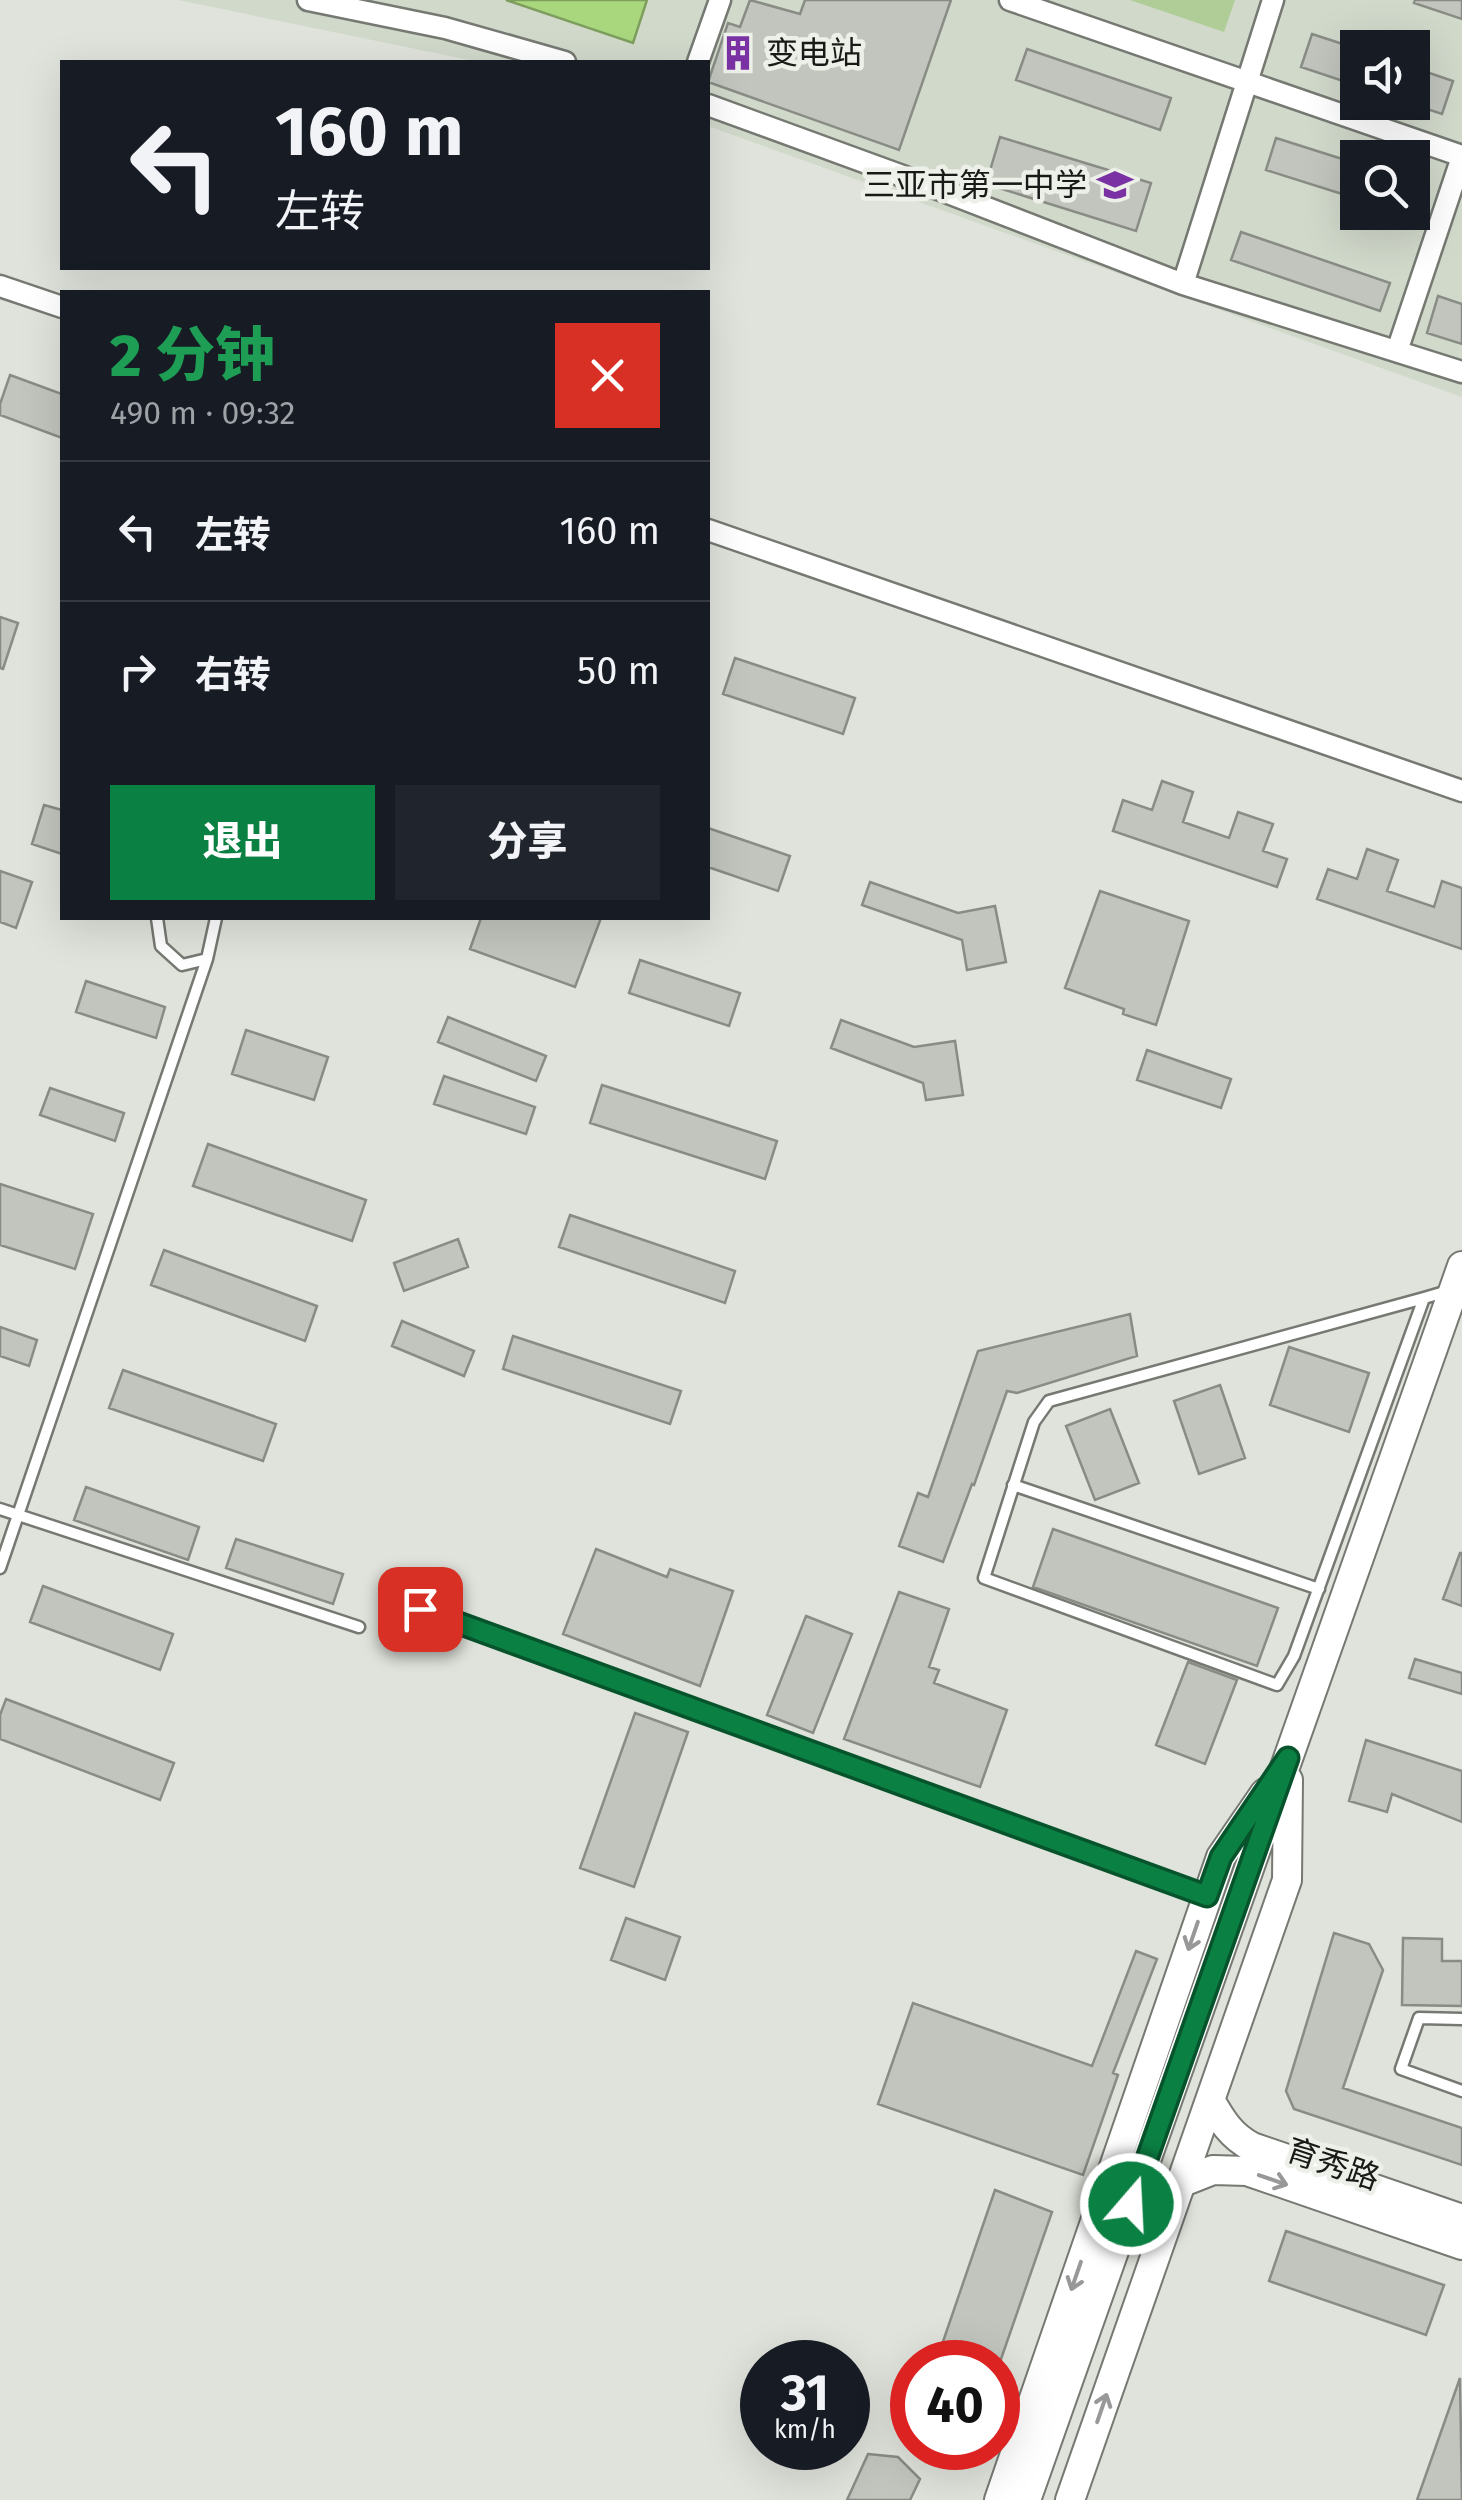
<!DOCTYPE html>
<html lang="zh">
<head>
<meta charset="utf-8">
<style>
  :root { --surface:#171b24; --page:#20242c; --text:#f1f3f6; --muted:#9ea1a6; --line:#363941; --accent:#0b8043 }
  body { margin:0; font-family:"Fira Sans","Noto Sans SC",sans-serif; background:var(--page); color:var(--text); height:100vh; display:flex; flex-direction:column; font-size:38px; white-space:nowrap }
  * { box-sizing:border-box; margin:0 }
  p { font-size:32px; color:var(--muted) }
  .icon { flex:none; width:55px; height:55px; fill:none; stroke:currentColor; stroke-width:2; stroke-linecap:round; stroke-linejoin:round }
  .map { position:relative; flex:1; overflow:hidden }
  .panel { position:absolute; left:60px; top:290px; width:650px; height:630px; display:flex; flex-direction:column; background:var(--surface); border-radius:0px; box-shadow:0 10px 40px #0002 }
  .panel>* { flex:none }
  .banner { position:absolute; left:60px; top:60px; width:650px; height:210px; border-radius:0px; box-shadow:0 10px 40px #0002; background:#171b24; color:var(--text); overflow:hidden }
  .fabs { position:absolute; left:1340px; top:30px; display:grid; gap:20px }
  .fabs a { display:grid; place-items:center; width:90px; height:90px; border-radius:0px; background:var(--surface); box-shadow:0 10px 40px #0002; font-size:50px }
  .speed { position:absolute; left:740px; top:2340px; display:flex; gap:20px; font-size:50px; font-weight:700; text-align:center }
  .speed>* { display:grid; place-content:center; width:130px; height:130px; border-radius:50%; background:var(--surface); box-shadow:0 10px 40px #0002; line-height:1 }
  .speed small { font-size:25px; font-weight:400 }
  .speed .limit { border:15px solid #d22; background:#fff; color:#111 }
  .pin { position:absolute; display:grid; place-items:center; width:85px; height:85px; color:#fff; margin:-42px; border-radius:20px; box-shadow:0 5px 15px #0006 }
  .me { position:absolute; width:110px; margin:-55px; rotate:19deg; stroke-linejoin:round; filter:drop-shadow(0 0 8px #0008) }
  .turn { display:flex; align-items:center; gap:35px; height:210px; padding:0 50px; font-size:45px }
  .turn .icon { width:130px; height:130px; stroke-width:2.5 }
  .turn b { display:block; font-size:70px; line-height:85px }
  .round { display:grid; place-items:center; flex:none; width:105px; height:105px; border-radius:0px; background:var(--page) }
  .head { display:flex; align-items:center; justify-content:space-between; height:170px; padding:0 50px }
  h1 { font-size:60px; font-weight:800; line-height:75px; color:#1e9e55 }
  .action { display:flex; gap:20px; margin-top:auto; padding:20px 50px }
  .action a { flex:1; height:115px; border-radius:0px; background:var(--accent); color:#fff; font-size:40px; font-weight:800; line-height:115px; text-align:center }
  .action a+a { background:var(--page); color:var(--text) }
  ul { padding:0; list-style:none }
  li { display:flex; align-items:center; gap:30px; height:140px; padding:0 50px; border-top:2px solid var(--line) }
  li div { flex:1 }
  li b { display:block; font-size:38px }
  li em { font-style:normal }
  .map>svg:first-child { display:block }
  .built { fill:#d1d9cb; fill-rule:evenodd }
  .green { fill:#b1cd97 }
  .water { fill:#a9d77d; stroke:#7e9e5e; stroke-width:2.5 }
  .building { fill:#c1c5be; stroke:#888c85; stroke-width:2.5 }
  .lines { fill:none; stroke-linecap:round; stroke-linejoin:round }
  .lane-casing { stroke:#757972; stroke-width:15 }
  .street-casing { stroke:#757972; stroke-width:25 }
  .secondary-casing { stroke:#757972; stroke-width:32 }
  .lane { stroke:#fff; stroke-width:10 }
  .street { stroke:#fff; stroke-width:20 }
  .secondary { stroke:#fff; stroke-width:28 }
  .oneway { stroke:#979897 }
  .route-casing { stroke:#07532c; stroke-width:25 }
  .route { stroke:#0b8043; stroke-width:18 }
  .labels { text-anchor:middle; stroke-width:9; stroke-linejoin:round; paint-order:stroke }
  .poi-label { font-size:32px; fill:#181a17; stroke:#ecf0e8; text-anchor:start }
  .street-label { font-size:32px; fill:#181a17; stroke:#ecf0e8 }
</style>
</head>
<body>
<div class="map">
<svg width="1462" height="2500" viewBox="0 0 1462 2500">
  <rect width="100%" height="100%" fill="#dfe3db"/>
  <path class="built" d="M178 0H1462V397L708 126V62H479ZM1358 48H1412V102H1358ZM1358 158H1412V212H1358Z"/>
  <path class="green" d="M1130 0H1235L1224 32Z"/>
  <path class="water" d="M506 0H647L633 43Z"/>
  <path class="building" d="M750 0 800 14 805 0H951L899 150 708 82 728 23 740 27Z
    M1415 0H1462V19L1414 3Z
    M1312 34 1358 49V86L1301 67Z
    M1027 49 1171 98 1160 130 1016 80Z
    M1412 67 1453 81 1442 114 1412 104Z
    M1000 137 1151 183 1136 231 986 184Z
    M1276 138 1358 164V199L1266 170Z
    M1241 232 1390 283 1380 311 1231 260Z
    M1438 296 1462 304V344L1427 333Z
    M10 375 62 394V438L0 415V404Z
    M0 617 18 623 3 669 0 668Z
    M735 658 855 698 843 734 723 694Z
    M1162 781 1193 792 1183 822 1229 838 1238 812 1273 824 1263 851 1287 859 1277 887 1113 831 1123 800 1152 810Z
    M44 805 62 810V854L32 844Z
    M708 828 790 856 778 891 708 867Z
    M1367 849 1398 860 1387 891 1434 907 1442 881 1462 888V949L1317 899 1328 869 1357 879Z
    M0 871 32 882 16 928 0 922Z
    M870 882 958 913 995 906 1006 962 967 970 962 940 862 905Z
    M1100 891 1189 921 1156 1025 1123 1014 1124 1009 1065 988Z
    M481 918H601L575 987 470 949Z
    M640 960 740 993 729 1026 629 993Z
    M86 981 165 1007 156 1038 76 1012Z
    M448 1017 546 1056 536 1081 438 1042Z
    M841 1020 914 1047 955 1041 963 1095 926 1100 923 1083 831 1048Z
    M246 1030 328 1057 314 1100 232 1074Z
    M1147 1050 1231 1079 1221 1108 1137 1080Z
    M444 1076 535 1107 526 1134 434 1104Z
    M602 1085 777 1141 765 1179 590 1123Z
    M50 1088 124 1113 115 1141 40 1115Z
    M208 1144 366 1200 352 1241 193 1186Z
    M0 1184 93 1214 75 1269 0 1245Z
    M570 1215 735 1271 725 1303 559 1247Z
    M458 1239 468 1267 404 1291 394 1263Z
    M164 1250 317 1306 305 1341 151 1285Z
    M1130 1314 1137 1356 1017 1393 1007 1391 974 1485 972 1484 943 1562 899 1546 918 1493 928 1497 978 1351Z
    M402 1321 474 1351 464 1376 392 1346Z
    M0 1327 37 1340 29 1366 0 1356Z
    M513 1336 681 1391 670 1424 503 1369Z
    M1289 1347 1369 1373 1349 1432 1270 1405Z
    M123 1370 276 1424 263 1461 109 1408Z
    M1220 1385 1245 1458 1199 1474 1174 1401Z
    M1110 1409 1139 1483 1095 1500 1066 1426Z
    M86 1487 199 1527 188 1560 74 1520Z
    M1053 1529 1278 1608 1257 1666 1033 1587Z
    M236 1539 343 1574 333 1604 226 1568Z
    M596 1549 667 1577 670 1569 733 1591 700 1686 563 1634Z
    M1460 1553H1462V1606L1443 1599Z
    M43 1586 173 1634 160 1670 30 1622Z
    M899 1592 949 1609 929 1667 939 1670 934 1683 1007 1710 980 1787 844 1739Z
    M806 1616 852 1634 813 1733 767 1715Z
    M1415 1659 1462 1673V1694L1409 1678Z
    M1188 1662 1237 1680 1205 1764 1156 1745Z
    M6 1699 174 1763 160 1800 0 1739V1715Z
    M635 1713 688 1732 634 1887 580 1868Z
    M1366 1740 1462 1771V1822L1392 1794 1387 1812 1349 1801Z
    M626 1918 680 1937 665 1980 611 1960Z
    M1334 1933 1369 1944 1383 1970 1343 2088 1462 2128V2165L1294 2109 1286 2091Z
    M1403 1938 1442 1939V1961H1462V2006L1402 2005Z
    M1136 1951 1157 1959 1113 2073 1118 2075 1083 2175 878 2104 913 2003 1092 2066Z
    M995 2190 1052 2212 1000 2362H936Z
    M1286 2231 1444 2285 1426 2335 1269 2281Z
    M1460 2378 1462 2500H1417Z
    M868 2454 898 2457 920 2479 910 2500H847Z"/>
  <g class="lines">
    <defs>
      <path id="lane" d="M157 918 161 946 182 965 207 959 216 918
        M1424 1298 1294 1656 1277 1685 984 1578 1034 1422 1049 1401 1424 1298 1448 1291
        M1013 1485 1319 1589
        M0 1509 359 1627
        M0 1568 207 959
        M420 1609 1206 1896
        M1462 2019 1419 2018 1401 2069 1462 2091"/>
      <path id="street" d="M308 0 445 28 565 62
        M1010 0 1462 156
        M698 62 720 0
        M708 105 938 189 1183 284 1462 372
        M1183 284 1273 0
        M0 286 62 307
        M1397 351 1462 157
        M708 530 1462 791"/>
      <path id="secondary" d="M1210 2100C1222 2121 1231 2136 1252 2147L1462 2219
        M1180 2183 1213 2170 1247 2171 1462 2245
        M999 2500 1221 1857 1265 1793
        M1026 2500 1462 1266
        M1070 2500 1287 1880 1288 1780"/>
    </defs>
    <use href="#lane" class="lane-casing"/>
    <use href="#street" class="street-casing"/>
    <use href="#secondary" class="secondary-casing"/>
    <use href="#lane" class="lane"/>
    <use href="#street" class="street"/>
    <use href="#secondary" class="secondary"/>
  </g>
  <defs><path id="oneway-shaft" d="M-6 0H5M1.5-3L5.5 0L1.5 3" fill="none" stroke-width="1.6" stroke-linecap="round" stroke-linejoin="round" transform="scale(2.5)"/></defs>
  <g class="oneway">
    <use href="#oneway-shaft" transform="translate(1193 1936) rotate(109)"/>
    <use href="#oneway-shaft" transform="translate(1273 2180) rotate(19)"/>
    <use href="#oneway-shaft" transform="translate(1076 2276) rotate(109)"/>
    <use href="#oneway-shaft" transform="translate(1102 2408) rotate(-71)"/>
  </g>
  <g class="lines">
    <defs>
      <path id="route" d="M420 1609 1207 1896 1221 1857 1288 1758 1131 2204"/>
    </defs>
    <use href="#route" class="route-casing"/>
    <use href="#route" class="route"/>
  </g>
  <defs>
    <symbol id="building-bare" viewBox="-9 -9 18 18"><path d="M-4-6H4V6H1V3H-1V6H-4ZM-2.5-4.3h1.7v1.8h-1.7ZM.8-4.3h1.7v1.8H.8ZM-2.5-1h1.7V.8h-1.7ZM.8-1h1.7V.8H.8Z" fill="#7a31a3" stroke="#ecf0e8" stroke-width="2.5" paint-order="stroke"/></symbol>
    <symbol id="school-bare" viewBox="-9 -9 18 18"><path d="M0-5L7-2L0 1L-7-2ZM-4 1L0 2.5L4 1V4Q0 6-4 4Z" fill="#7a31a3" stroke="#ecf0e8" stroke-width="2.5" paint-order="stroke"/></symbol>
  </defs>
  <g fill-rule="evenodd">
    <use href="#building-bare" x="713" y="28" width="50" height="50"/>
    <use href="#school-bare" x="1090" y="160" width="50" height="50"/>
  </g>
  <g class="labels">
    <g class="poi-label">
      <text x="766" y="64">变电站</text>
      <text x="1087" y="196" text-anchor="end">三亚市第一中学</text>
    </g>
    <g class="street-label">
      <text transform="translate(1333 2164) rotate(19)" y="11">育秀路</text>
    </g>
  </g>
</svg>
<div class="fabs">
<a><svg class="icon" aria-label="sound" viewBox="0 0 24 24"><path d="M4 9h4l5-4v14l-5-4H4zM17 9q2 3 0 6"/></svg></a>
<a><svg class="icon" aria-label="search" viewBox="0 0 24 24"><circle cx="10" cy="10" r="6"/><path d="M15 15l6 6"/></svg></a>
</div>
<div class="speed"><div>31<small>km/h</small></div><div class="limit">40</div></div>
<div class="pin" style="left:420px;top:1609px;background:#d93025"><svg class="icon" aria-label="arrive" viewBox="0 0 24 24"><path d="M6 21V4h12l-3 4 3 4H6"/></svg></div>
<svg class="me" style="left:1131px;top:2204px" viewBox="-20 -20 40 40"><circle r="17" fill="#0b8043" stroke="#fff" stroke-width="3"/><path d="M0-11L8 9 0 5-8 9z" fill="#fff"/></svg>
<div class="banner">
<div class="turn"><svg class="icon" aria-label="left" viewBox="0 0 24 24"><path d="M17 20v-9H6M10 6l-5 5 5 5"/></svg><div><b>160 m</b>左转</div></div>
</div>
<section class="panel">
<div class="head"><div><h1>2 分钟</h1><p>490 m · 09:32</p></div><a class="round" style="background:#d93025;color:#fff"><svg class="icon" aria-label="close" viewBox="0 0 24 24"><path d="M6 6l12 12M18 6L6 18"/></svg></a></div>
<ul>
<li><svg class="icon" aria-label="left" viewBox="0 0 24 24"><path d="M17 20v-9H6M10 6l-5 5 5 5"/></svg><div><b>左转</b></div><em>160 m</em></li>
<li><svg class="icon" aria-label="right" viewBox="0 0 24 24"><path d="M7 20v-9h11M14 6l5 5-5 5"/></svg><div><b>右转</b></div><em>50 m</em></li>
</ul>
<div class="action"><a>退出</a><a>分享</a></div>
</section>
</div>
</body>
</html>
